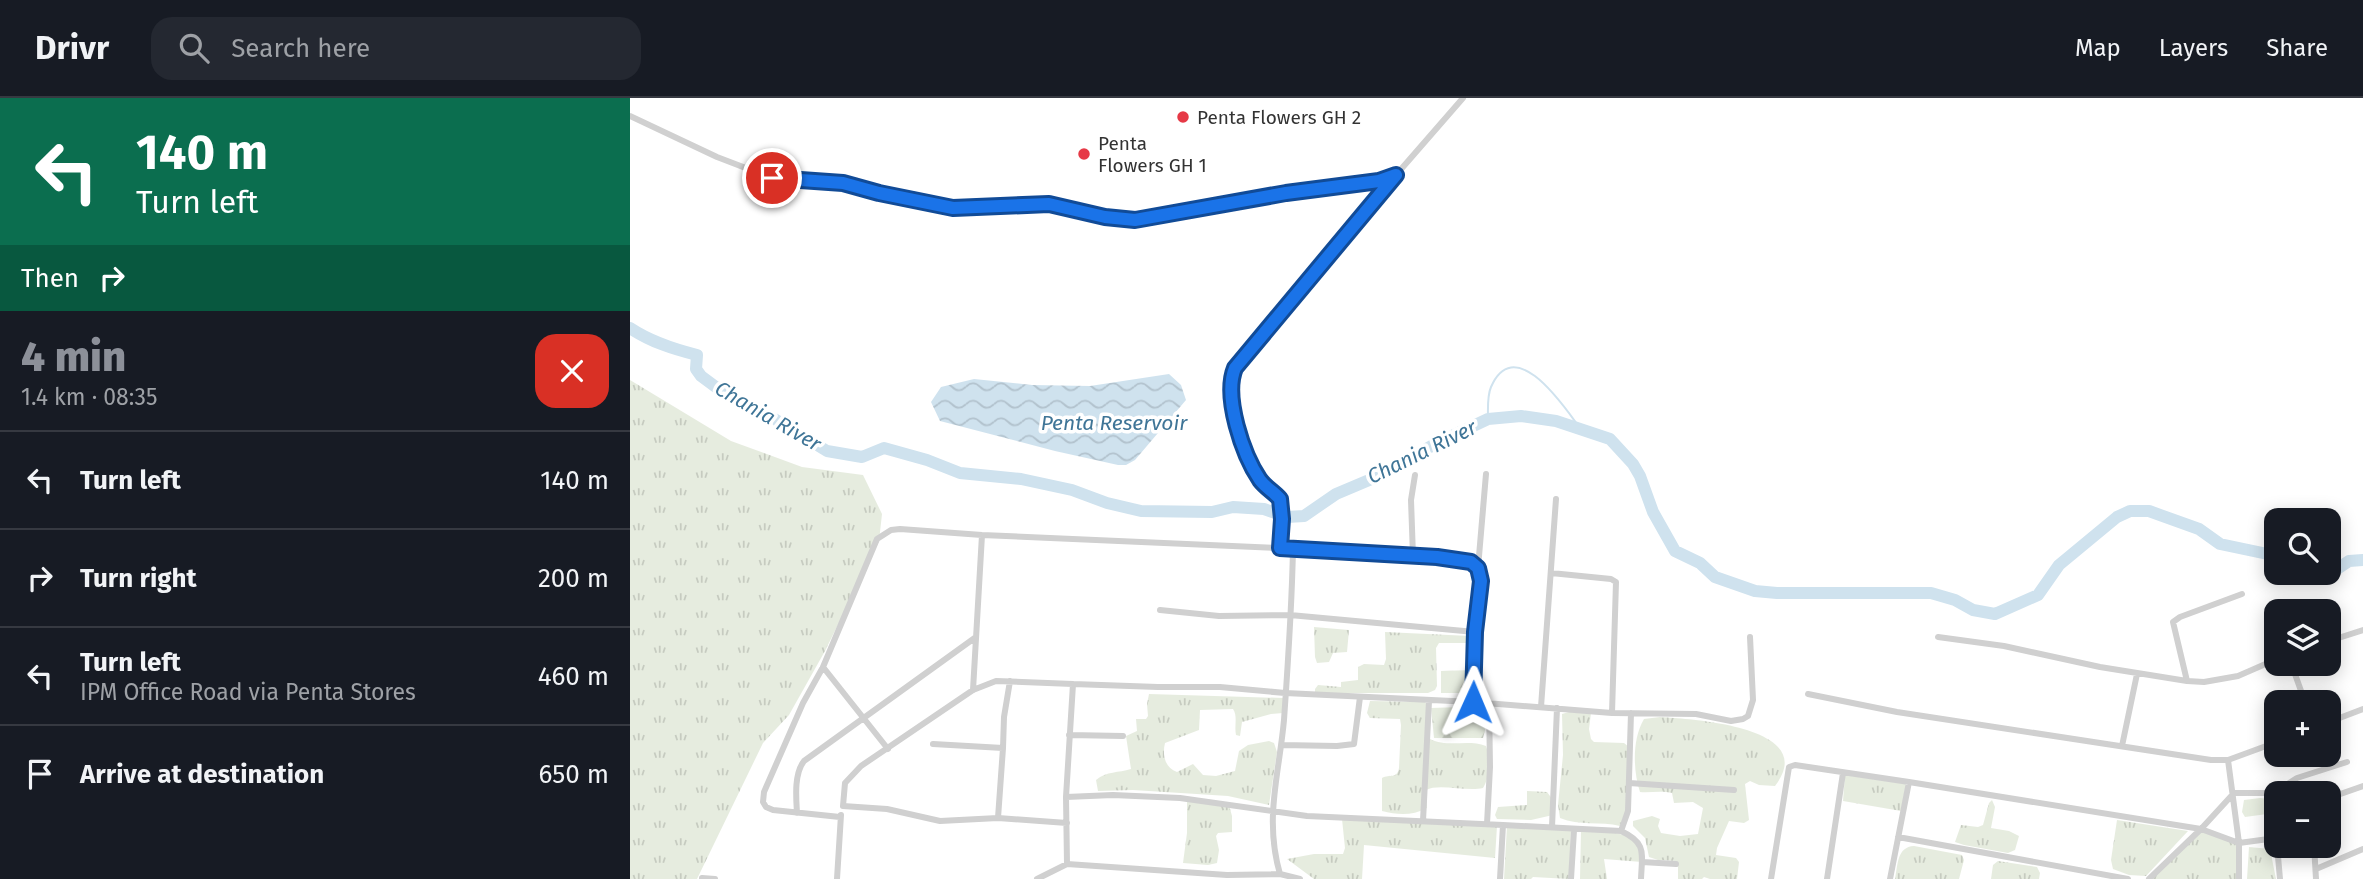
<!DOCTYPE html>
<html lang="en">
<head>
<meta charset="utf-8">
<style>
  :root { --surface:#171b24; --page:#242831; --text:#f1f3f6; --muted:#9ea1a6; --line:#363941; --accent:#8c9099 }
  body { margin:0; font-family:"Fira Sans",sans-serif; background:var(--page); color:var(--text); height:100vh; display:flex; flex-direction:column; font-size:26px; white-space:nowrap }
  * { box-sizing:border-box; margin:0 }
  p { font-size:23px; color:var(--muted) }
  .icon { flex:none; width:38px; height:38px; fill:none; stroke:currentColor; stroke-width:2; stroke-linecap:round; stroke-linejoin:round }
  .map { position:relative; flex:1; overflow:hidden }
  .details { display:flex; flex-direction:column; background:var(--surface); width:630px }
  .details>* { flex:none }
  .banner { background:#0b6e4f; color:#fff; overflow:hidden }
  .fabs { position:absolute; left:1634px; top:410px; display:grid; gap:14px }
  .fabs a { display:grid; place-items:center; width:77px; height:77px; border-radius:14px; background:var(--surface); box-shadow:0 4px 18px #0003; font-size:35px }
  .pin { position:absolute; display:grid; place-items:center; width:60px; height:60px; color:#fff; margin:-30px; border:4px solid #fff; border-radius:50%; box-shadow:0 2px 7px #0007 }
  .me { position:absolute; width:77px; margin:-38px; rotate:1deg; stroke-linejoin:round; filter:drop-shadow(0 0 5px #0008) }
  .turn { display:flex; align-items:center; gap:24px; height:147px; padding:0 21px; font-size:32px }
  .turn .icon { width:91px; height:91px; stroke-width:2.5 }
  .turn b { display:block; font-size:49px; line-height:60px }
  .then { display:flex; align-items:center; height:66px; padding:0 21px; background:#0003; gap:14px; font-size:26px }
  .round { display:grid; place-items:center; flex:none; width:74px; height:74px; border-radius:21px; background:var(--page) }
  .overview { display:flex; align-items:center; justify-content:space-between; height:119px; padding:0 21px }
  h1 { font-size:42px; font-weight:800; line-height:52px; color:var(--accent) }
  ul { padding:0; list-style:none }
  li { display:flex; align-items:center; gap:21px; height:98px; padding:0 21px; border-top:2px solid var(--line) }
  li div { flex:1 }
  li b { display:block; font-size:26px }
  li em { font-style:normal }
  header { display:flex; align-items:center; gap:42px; box-sizing:border-box; height:98px; padding:0 35px; background:var(--surface); border-bottom:2px solid var(--line) }
  header strong { font-size:33px }
  nav { display:flex; gap:38px; margin-inline-start:auto; font-size:24px }
  .search { width:490px; height:63px; background:var(--page); display:flex; align-items:center; gap:18px; box-sizing:border-box; padding:0 24px; border-radius:21px; color:var(--muted); font-size:26px }
  main { display:flex; flex:1; min-height:0 }
  .map>svg:first-child { display:block }
  .grass { fill:url(#grass-tufts) }
  .forest { fill:url(#forest-firs) }
  .water { fill:url(#water-waves) }
  .lines { fill:none; stroke-linecap:round; stroke-linejoin:round }
  .stream { stroke:#cfe2ee; stroke-width:2 }
  .river { stroke:#cfe2ee; stroke-width:12 }
  .minor { stroke:#d0d0d0; stroke-width:6 }
  .route-casing { stroke:#114b97; stroke-width:18 }
  .route { stroke:#1a73e8; stroke-width:12 }
  .poi-dot { fill:#e63946; stroke:#fff; stroke-width:2.5 }
  .labels { text-anchor:middle; stroke-width:7; stroke-linejoin:round; paint-order:stroke }
  .poi-label { font-size:19px; fill:#333; stroke:#fff; text-anchor:start }
  .water-label { font-size:21px; font-style:italic; fill:#3f7597; stroke:#fff }
</style>
</head>
<body>
<header>
<strong>Drivr</strong>
<div class="search"><svg class="icon" aria-label="search" viewBox="0 0 24 24"><circle cx="10" cy="10" r="6"/><path d="M15 15l6 6"/></svg>Search here</div>
<nav><a>Map</a><a>Layers</a><a>Share</a></nav>
</header>
<main>
<section class="details">
<div class="banner">
<div class="turn"><svg class="icon" aria-label="left" viewBox="0 0 24 24"><path d="M17 20v-9H6M10 6l-5 5 5 5"/></svg><div><b>140 m</b>Turn left</div></div>
<div class="then">Then<svg class="icon" aria-label="right" viewBox="0 0 24 24"><path d="M7 20v-9h11M14 6l5 5-5 5"/></svg></div>
</div>
<div class="overview"><div><h1>4 min</h1><p>1.4 km · 08:35</p></div><a class="round" style="background:#d93025;color:#fff"><svg class="icon" aria-label="close" viewBox="0 0 24 24"><path d="M6 6l12 12M18 6L6 18"/></svg></a></div>
<ul>
<li><svg class="icon" aria-label="left" viewBox="0 0 24 24"><path d="M17 20v-9H6M10 6l-5 5 5 5"/></svg><div><b>Turn left</b></div><em>140 m</em></li>
<li><svg class="icon" aria-label="right" viewBox="0 0 24 24"><path d="M7 20v-9h11M14 6l5 5-5 5"/></svg><div><b>Turn right</b></div><em>200 m</em></li>
<li><svg class="icon" aria-label="left" viewBox="0 0 24 24"><path d="M17 20v-9H6M10 6l-5 5 5 5"/></svg><div><b>Turn left</b><p>IPM Office Road via Penta Stores</p></div><em>460 m</em></li>
<li><svg class="icon" aria-label="arrive" viewBox="0 0 24 24"><path d="M6 21V4h12l-3 4 3 4H6"/></svg><div><b>Arrive at destination</b></div><em>650 m</em></li>
</ul>
</section>
<div class="map">
<svg width="1733" height="781" viewBox="0 0 1733 781">
  <defs>
    <pattern id="grass-tufts" width="24" height="20" patternUnits="userSpaceOnUse" patternTransform="scale(1.75)"><rect width="24" height="20" fill="#e6ecdf"/><path d="M3 7l-1-3M5 7V3M7 7l1-3M15 17l-1-3M17 17v-4M19 17l1-3" fill="none" stroke="#c6cbc0"/></pattern>
    <pattern id="forest-firs" width="22" height="20" patternUnits="userSpaceOnUse" patternTransform="scale(1.75)"><rect width="22" height="20" fill="#e6ecdf"/><path d="M5 1l3.5 6h-7zM16 11l3.5 6h-7z" fill="#c6cbc0"/></pattern>
    <pattern id="water-waves" width="16" height="10" patternUnits="userSpaceOnUse" patternTransform="scale(1.75)"><rect width="16" height="10" fill="#cfe2ee"/><path d="M0 5q4-4 8 0t8 0" fill="none" stroke="#b2c2cd"/></pattern>
  </defs>
  <rect width="100%" height="100%" fill="#fff"/>
  <path class="grass" d="M0 282 101 343 172 369 233 377 252 416 249 443 195 553 159 617 133 645 67 781H0Z
    M684 529 719 532 717 554 703 555 699 564 687 565 685 559Z
    M755 534 840 538 842 548 836 545H809L806 550 807 588 805 592 798 595H685V591L688 587 711 589V584L728 582V569L734 566 754 567 756 561Z
    M519 596 653 600V615L641 616 612 624 610 638 606 637C604 628 608 618 603 611L570 612 569 632 535 645C532 657 535 670 547 674L563 666 573 677 586 678 605 673 609 653 618 647 639 643 644 645 647 654 639 707 598 698 503 692 468 693 466 682C477 673 488 675 501 671L496 638 507 633 506 621H516L518 618 517 606Z
    M740 603 795 604 799 610 800 641C818 650 838 641 856 648 860 659 860 680 853 690 837 694 809 685 796 692L797 710C782 718 768 717 752 713V680C760 676 767 681 769 670L771 627 770 621 740 620 737 615Z
    M939 614 961 615 959 631 961 641 964 644 994 645 999 649 997 709 990 728C971 723 949 728 930 720L928 707 933 657 932 616Z
    M1030 619C1060 621 1191 628 1145 688L1129 687 1120 683 1115 686 1119 722 1114 725 1099 723 1087 750 1086 757 1106 760 1109 764 1107 781H1080L1074 779 1072 781H1048V768L1046 763 1028 762 1019 759 1015 740 1003 728V723L1022 718 1030 721 1028 728 1031 735 1050 738 1068 736 1073 710 1063 704 1044 705 1042 695C1031 692 1021 695 1010 694 1003 673 1002 641 1014 621Z
    M1215 677 1276 686 1271 713 1213 703Z
    M897 693 917 694 923 702V717L901 722 867 721 865 717 868 709 897 707Z
    M1630 700 1639 701 1641 713 1637 716 1615 719 1612 714 1614 702Z
    M1362 702 1365 709 1361 730 1379 733 1389 738 1385 752 1378 755 1334 747 1325 744 1331 727 1348 729 1353 727 1359 705Z
    M557 703 599 707 602 718V734L588 735 586 738 589 752 587 765 578 767 553 765 557 735Z
    M712 721 867 728 865 760 734 747 732 781H684L657 761 684 756H713L715 750Z
    M1487 722 1558 733 1516 778 1499 777 1483 771 1481 762Z
    M877 728 941 732 939 781 903 779 901 781H874Z
    M951 732 978 733 1005 740 1012 764 974 761 977 781H950Z
    M1568 733 1607 744V781H1522Z
    M1284 748 1332 757 1334 762 1329 781H1265C1268 766 1267 749 1284 748Z
    M1619 749 1640 751 1646 781H1617Z
    M1368 763 1407 769 1410 775 1409 781H1361L1363 767Z"/>
  <path class="forest" d="M842 572 841 595H811V573Z
    M831 609 851 610 855 613 857 624 853 640H804L801 610Z"/>
  <path class="water" d="M539 276 551 287 556 302 505 362 496 367H488L425 353 310 323 301 304 311 289 344 281 402 287 460 288Z"/>
  <g class="lines">
    <path class="stream" d="M858 321C858 311 857 298 861 289 884 236 931 304 947 326"/>
    <path class="river" d="M0 230C21 244 43 251 67 257L66 271 71 278 102 301 138 317 197 353 232 359 254 350 297 362 330 375 391 381 442 392 477 405 511 413 582 414 603 409 634 411 657 419 674 418 706 396 751 377 805 346 858 321 891 318 926 323 980 341 1003 366 1010 378 1023 414 1045 453 1070 465 1085 479 1125 493 1147 495H1301L1325 502 1343 512 1365 516 1408 497 1429 467 1487 419 1500 413H1519L1569 431 1590 446 1647 458
      M1699 470 1707 471 1719 463 1733 462"/>
    <path class="minor" d="M0 18 87 59 142 80 213 85 249 95 323 110 419 106 475 119 505 122 656 95 749 83 766 77 833 0
      M766 77 605 270C593 298 613 357 630 381 636 390 644 394 650 401L652 421 650 450 807 459 841 464 848 470 851 483 845 534 843 604
      M783 458 781 402 785 377
      M848 470 856 376
      M921 475 981 481 986 484 982 615
      M530 512 589 518 660 517 845 534
      M1308 539 1374 548 1470 569 1557 583 1574 584 1608 578 1647 561
      M1699 543 1733 532
      M1661 565 1675 604
      M193 569 258 651
      M1557 583 1543 524 1550 519 1612 496
      M343 592 352 437
      M1178 596 1267 614 1581 662H1598L1647 644
      M911 609 926 401
      M1699 624 1733 611
      M439 637 493 638
      M303 646 373 650 368 720
      M651 647 707 648 724 646 730 599
      M1492 648 1507 576
      M373 650 374 619 380 583
      M1598 662 1609 745V781
      M999 685 1104 692
      M436 699 483 697 550 700 677 718 873 727
      M1699 700 1733 688
      M167 715C166 699 164 676 174 663L346 539
      M210 719 143 712 136 709 133 704 134 694 173 605 193 569 247 441 261 432 270 431 352 437 650 450
      M793 723 799 603
      M437 725 368 720 310 723 257 711 213 708 215 685 231 668 343 592 366 583 443 586
      M857 726 860 669 859 605
      M922 729 927 610
      M991 733 998 713 1001 615
      M1268 739 1498 781
      M1647 747 1644 695 1667 680 1717 664
      M1647 747 1650 781
      M1684 747 1686 781
      M1012 764 1046 766
      M437 766 436 699 443 586 528 589H590L655 595 843 604 982 615 1066 616 1101 623 1113 621 1118 618 1123 602 1120 539
      M1686 771 1733 751
      M650 776C634 721 649 677 654 622 658 565 662 507 663 450
      M72 780 85 781
      M207 781 211 717
      M407 781 437 766 597 777 650 776 670 781
      M870 781 873 727 991 733C1017 745 1012 755 1011 781
      M941 781 944 732
      M1141 781 1159 669 1165 667 1279 684
      M1197 781 1213 675
      M1260 781 1279 684 1571 731 1609 745 1646 740
      M1519 781 1571 731 1604 695H1644"/>
  </g>
  <g class="lines">
    <defs>
      <path id="route" d="M142 80 213 85 249 95 323 110 419 106 475 119 505 122 656 95 749 83 766 77 605 270C593 299 613 357 630 382 636 390 644 394 650 401L652 421 650 450 807 459 841 464 848 470 851 483 845 534 843 604"/>
    </defs>
    <use href="#route" class="route-casing"/>
    <use href="#route" class="route"/>
  </g>
  <g class="poi-dot">
    <circle cx="553" cy="19" r="7"/>
    <circle cx="454" cy="56" r="7"/>
  </g>
  <g class="labels">
    <g class="poi-label">
      <text x="567" y="26">Penta Flowers GH 2</text>
      <text x="468" y="52">Penta<tspan x="468" dy="22">Flowers GH 1</tspan></text>
    </g>
    <g class="water-label">
      <text transform="translate(138 318) rotate(30)" y="7">Chania River</text>
      <text x="484" y="332">Penta Reservoir</text>
      <text transform="translate(792 354) rotate(-26)" y="7">Chania River</text>
    </g>
  </g>
</svg>
<div class="fabs">
<a><svg class="icon" aria-label="search" viewBox="0 0 24 24"><circle cx="10" cy="10" r="6"/><path d="M15 15l6 6"/></svg></a>
<a><svg class="icon" aria-label="layers" viewBox="0 0 24 24"><path d="M12 4l9 5-9 5-9-5zM3 14l9 5 9-5"/></svg></a>
<a>+</a>
<a>−</a>
</div>
<div class="pin" style="left:142px;top:80px;background:#d93025"><svg class="icon" aria-label="arrive" viewBox="0 0 24 24"><path d="M6 21V4h12l-3 4 3 4H6"/></svg></div>
<svg class="me" style="left:843px;top:604px" viewBox="-20 -20 40 40"><path d="M0-17L14 15 0 8-14 15z" fill="#1a73e8" stroke="#fff" stroke-width="4"/></svg>
</div>
</main>
</body>
</html>
